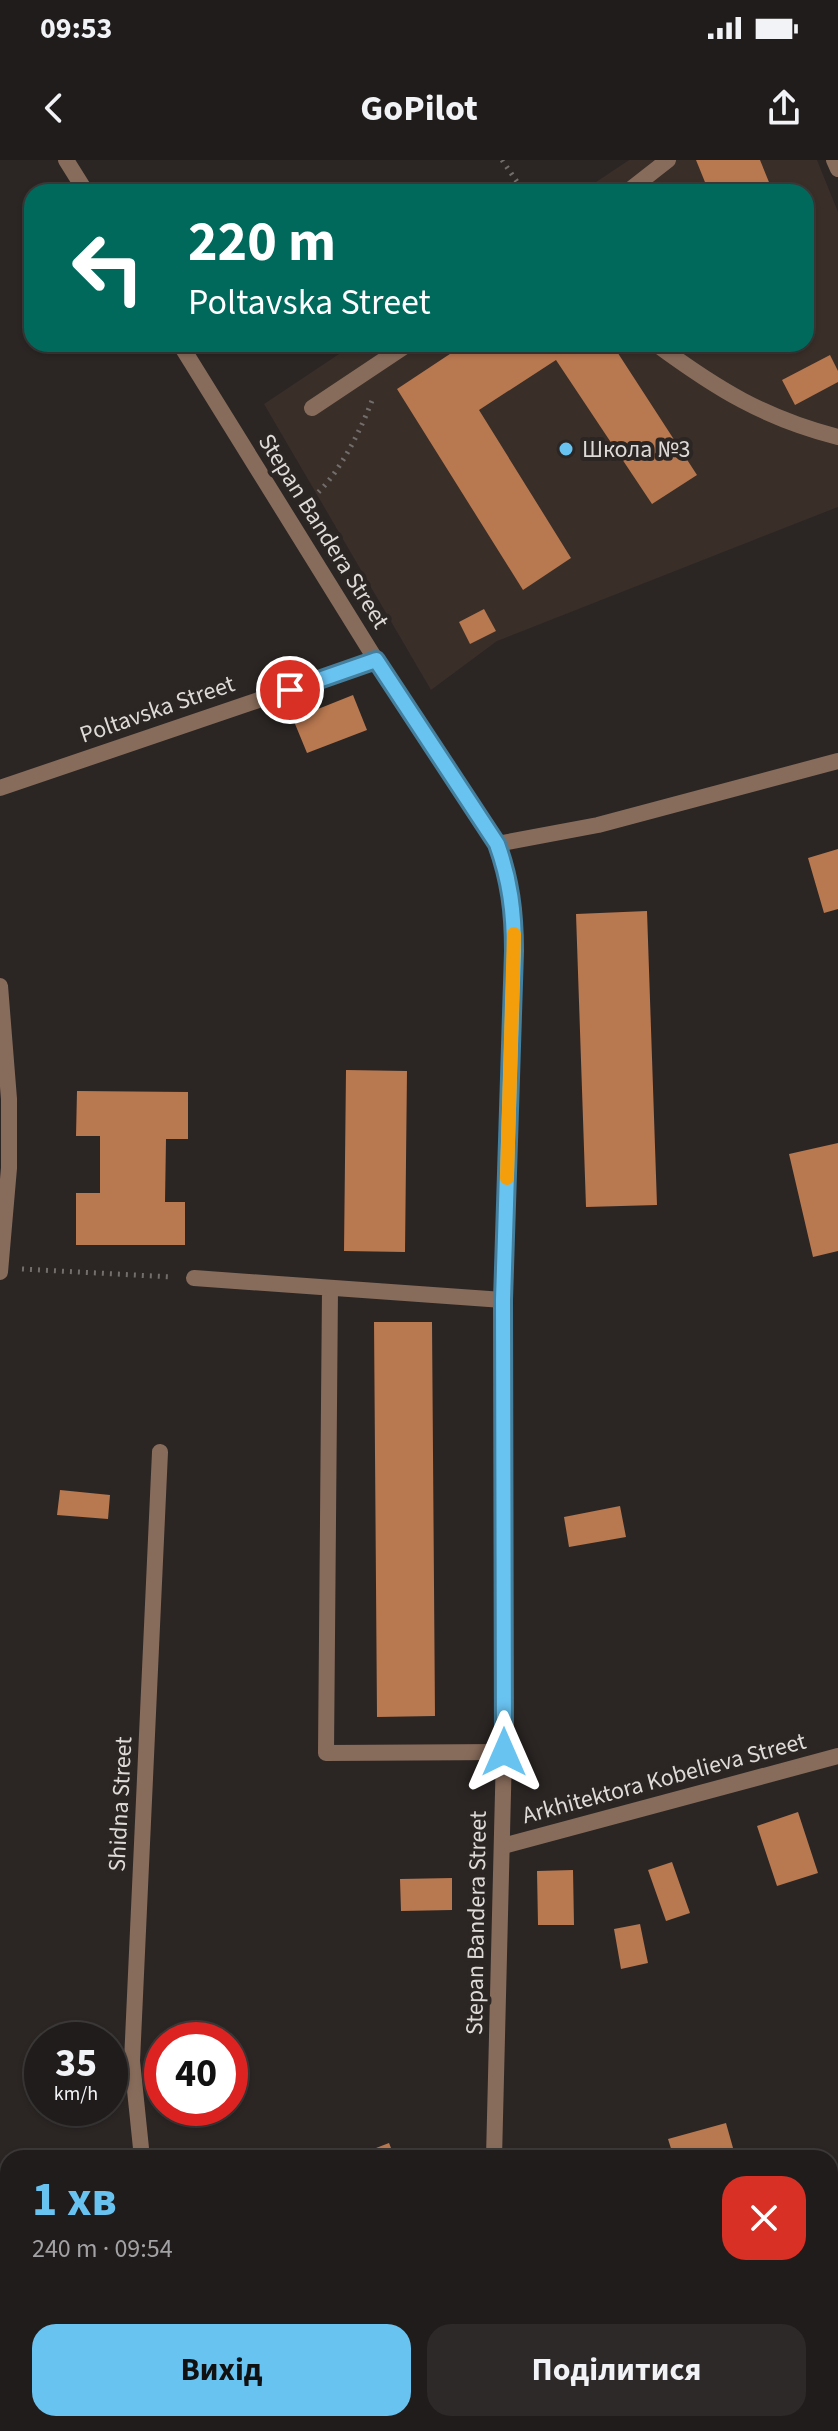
<!DOCTYPE html>
<html lang="uk">
<head>
<meta charset="utf-8">
<style>
  :root { --surface:#201c1b; --page:#2d2928; --text:#f1f3f6; --muted:#a2a1a3; --line:#3d3a3a; --accent:#69c3f1 }
  body { margin:0; font-family:"Source Sans 3",sans-serif; background:var(--page); color:var(--text); height:100vh; display:flex; flex-direction:column; font-size:30px; white-space:nowrap }
  * { box-sizing:border-box; margin:0 }
  p { font-size:26px; color:var(--muted) }
  .icon { flex:none; width:44px; height:44px; fill:none; stroke:currentColor; stroke-width:2; stroke-linecap:round; stroke-linejoin:round }
  .map { position:relative; flex:1; overflow:hidden }
  .panel { position:absolute; left:0px; top:1990px; width:838px; height:282px; display:flex; flex-direction:column; background:var(--surface); border-radius:24px 24px 0 0; box-shadow:0 2px 6px #0004,0 0 0 2px var(--line) }
  .panel>* { flex:none }
  .guide { position:absolute; left:24px; top:24px; width:790px; height:168px; border-radius:24px; box-shadow:0 2px 6px #0004,0 0 0 2px var(--line); background:#00695c; color:#fff; overflow:hidden }
  .speed { position:absolute; left:24px; top:1862px; display:flex; gap:16px; font-size:40px; font-weight:700; text-align:center }
  .speed>* { display:grid; place-content:center; width:104px; height:104px; border-radius:50%; background:var(--surface); box-shadow:0 2px 6px #0004,0 0 0 2px var(--line); line-height:1 }
  .speed small { font-size:20px; font-weight:400 }
  .speed .limit { border:12px solid #d22; background:#fff; color:#111 }
  .pin { position:absolute; display:grid; place-items:center; width:68px; height:68px; color:#fff; margin:-34px; border:4px solid #fff; border-radius:50%; box-shadow:0 2px 8px #0007 }
  .me { position:absolute; width:88px; margin:-44px; rotate:0deg; stroke-linejoin:round; filter:drop-shadow(0 0 6px #0008) }
  .turn { display:flex; align-items:center; gap:28px; height:168px; padding:0 32px; font-size:36px }
  .turn .icon { width:104px; height:104px; stroke-width:2.5 }
  .turn b { display:block; font-size:56px; line-height:68px }
  .round { display:grid; place-items:center; flex:none; width:84px; height:84px; border-radius:24px; background:var(--page) }
  .summary { display:flex; align-items:center; justify-content:space-between; height:136px; padding:0 32px }
  h1 { font-size:48px; font-weight:700; line-height:60px; color:var(--accent) }
  .button { display:flex; gap:16px; margin-top:auto; padding:16px 32px }
  .button a { flex:1; height:92px; border-radius:24px; background:var(--accent); color:#111; font-size:32px; font-weight:700; line-height:92px; text-align:center }
  .button a+a { background:var(--page); color:var(--text) }
  .status { display:flex; justify-content:space-between; align-items:center; height:56px; padding:0 40px; background:var(--surface); direction:ltr }
  .status svg { height:22px; fill:currentColor }
  header { display:flex; justify-content:space-between; align-items:center; height:104px; padding:0 32px; background:var(--surface); font-size:36px; font-weight:700 }
  .map>svg:first-child { display:block }
  .built { fill:#392e28 }
  .building { fill:#b87850 }
  .lines { fill:none; stroke-linecap:round; stroke-linejoin:round }
  .path { stroke:#726e6c; stroke-width:5; stroke-dasharray:2 6; stroke-linecap:butt }
  .service { stroke:#886c5b; stroke-width:16 }
  .minor { stroke:#886c5b; stroke-width:16 }
  .tertiary { stroke:#886c5b; stroke-width:16 }
  .route-casing { stroke:#447f9d; stroke-width:20 }
  .route { stroke:#69c3f1; stroke-width:14 }
  .slow { stroke:#f59e0b; stroke-width:14 }
  .poi-dot { fill:#69c3f1; stroke:#2b2624; stroke-width:3 }
  .labels { text-anchor:middle; stroke-width:8; stroke-linejoin:round; paint-order:stroke }
  .poi-label { font-size:24px; fill:#dddad8; stroke:#2b2624; text-anchor:start }
  .street-label { font-size:24px; fill:#dddad8; stroke:#2b2624 }
</style>
</head>
<body>
<div class="status"><b>09:53</b><svg viewBox="0 0 49 12"><path d="M0 12V9h3v3zM5 12V6h3v6zM10 12V3h3v9zM15 12V0h3v12zM26 1h20v11H26zM47 4h2v5h-2z"/></svg></div>
<header><svg class="icon" aria-label="back" viewBox="0 0 24 24"><path d="M15 5l-7 7 7 7"/></svg>GoPilot<svg class="icon" aria-label="share" viewBox="0 0 24 24"><path d="M12 15V3M7 8l5-5 5 5M5 13v7h14v-7"/></svg></header>
<div class="map">
<svg width="838" height="2271" viewBox="0 0 838 2271">
  <rect width="100%" height="100%" fill="#2b2624"/>
  <path class="built" d="M629 0H817L838 52V347L497 481 431 530 264 244 354 184H806V32H581Z"/>
  <path class="building" d="M696 0H760L773 32H709Z
    M465 184H612L697 315 652 344 556 200 479 250 571 398 523 430 397 229Z
    M830 195 838 211V222L795 245 782 220Z
    M484 449 496 471 470 484 459 462Z
    M353 535 367 570 307 593 293 559Z
    M838 689V749L824 753 808 698Z
    M647 751 657 1045 586 1047 576 754Z
    M346 910 407 911 405 1092 344 1091Z
    M77 931 188 932V979H166L165 1042H185V1085H76V1033H100V976H76Z
    M838 983V1091L813 1097 789 994Z
    M374 1162H432L435 1556 377 1557Z
    M60 1330 110 1335 108 1359 57 1355Z
    M620 1346 626 1377 569 1387 564 1357Z
    M798 1652 818 1713 777 1726 757 1666Z
    M672 1702 690 1753 666 1761 648 1710Z
    M573 1710 574 1765H538L537 1711Z
    M452 1718V1750L401 1751 400 1719Z
    M640 1764 648 1803 621 1809 614 1769Z
    M726 1963 735 1995 723 1998H674L668 1979Z
    M389 1983 395 1998H350Z
    M419 1989 423 1998H398Z
    M400 2264H440V2271H401Z
    M609 2264H698L700 2271H611Z"/>
  <g class="lines">
    <path class="path" d="M502 0 524 32
      M306 342C335 324 361 270 373 238
      M22 1109 172 1117"/>
    <path class="service" d="M627 32 668 0
      M656 184C717 229 764 258 838 277
      M312 248 408 184
      M194 1118 503 1140
      M330 1128 326 1593 504 1592"/>
    <path class="minor" d="M834 0 838 9
      M0 628 376 500
      M0 826 9 939V1008L0 1112
      M503 1686 838 1596
      M142 1998 132 1901 160 1292
      M0 2257 8 2253"/>
    <path class="tertiary" d="M66 0 86 32
      M180 184 376 500 497 684C511 722 514 750 514 791L503 1140 504 1592 494 1998
      M497 684 598 665 838 601
      M494 2264V2271"/>
  </g>
  <g class="lines">
    <defs>
      <path id="route" d="M290 530 376 500 497 684C510 720 514 752 514 791L503 1140 504 1592"/>
    </defs>
    <use href="#route" class="route-casing"/>
    <use href="#route" class="route"/>
    <path class="slow" d="M507 1018 514 774"/>
  </g>
  <circle class="poi-dot" cx="566" cy="289" r="8"/>
  <g class="labels">
    <g class="poi-label">
      <text x="582" y="297">Школа №3</text>
    </g>
    <g class="street-label">
      <text transform="translate(324 371) rotate(58)" y="8">Stepan Bandera Street</text>
      <text transform="translate(157 549) rotate(-19)" y="8">Poltavska Street</text>
      <text transform="translate(664 1618) rotate(-15)" y="8">Arkhitektora Kobelieva Street</text>
      <text transform="translate(120 1644) rotate(-87)" y="8">Shidna Street</text>
      <text transform="translate(476 1763) rotate(-89)" y="8">Stepan Bandera Street</text>
    </g>
  </g>
</svg>
<div class="speed"><div>35<small>km/h</small></div><div class="limit">40</div></div>
<div class="pin" style="left:290px;top:530px;background:#d93025"><svg class="icon" aria-label="arrive" viewBox="0 0 24 24"><path d="M6 21V4h12l-3 4 3 4H6"/></svg></div>
<svg class="me" style="left:504px;top:1592px" viewBox="-20 -20 40 40"><path d="M0-17L14 15 0 8-14 15z" fill="#69c3f1" stroke="#fff" stroke-width="4"/></svg>
<div class="guide">
<div class="turn"><svg class="icon" aria-label="left" viewBox="0 0 24 24"><path d="M17 20v-9H6M10 6l-5 5 5 5"/></svg><div><b>220 m</b>Poltavska Street</div></div>
</div>
<section class="panel">
<div class="summary"><div><h1>1 хв</h1><p>240 m · 09:54</p></div><a class="round" style="background:#d93025;color:#fff"><svg class="icon" aria-label="close" viewBox="0 0 24 24"><path d="M6 6l12 12M18 6L6 18"/></svg></a></div>
<div class="button"><a>Вихід</a><a>Поділитися</a></div>
</section>
</div>
</body>
</html>
